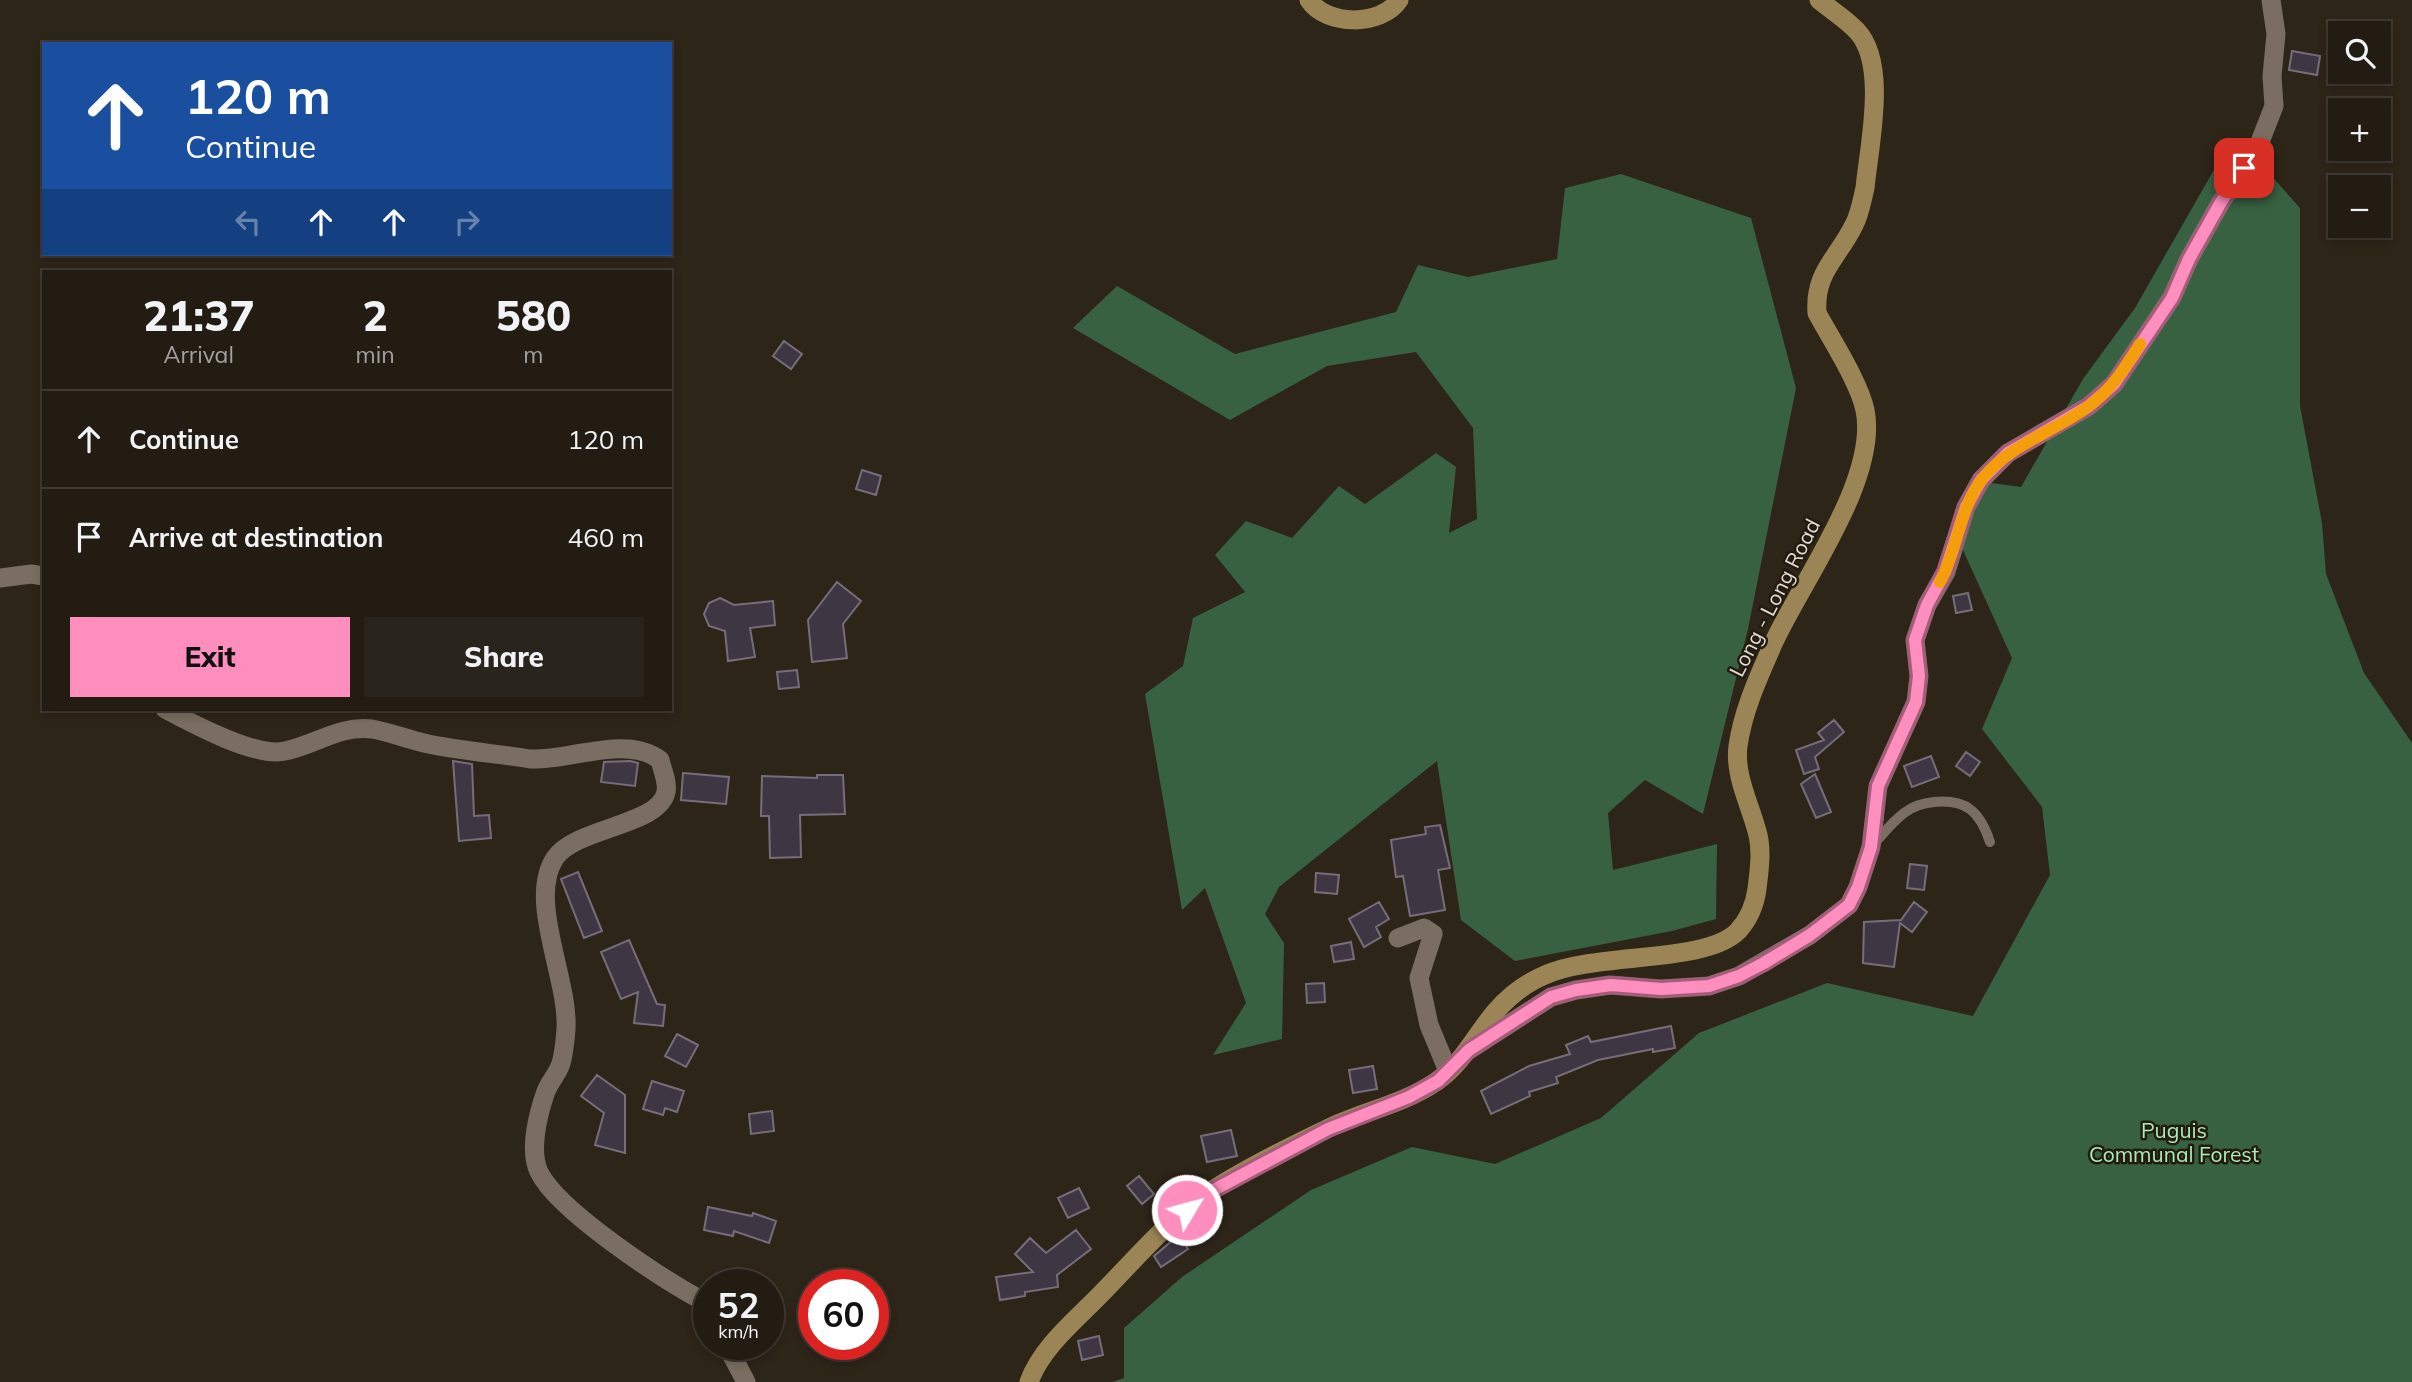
<!DOCTYPE html>
<html lang="en">
<head>
<meta charset="utf-8">
<style>
  :root { --surface:#221c13; --page:#2a251c; --text:#f1f3f6; --muted:#a2a1a0; --line:#3f3a33; --accent:#fe8ebd }
  body { margin:0; font-family:Mulish,sans-serif; background:var(--page); color:var(--text); height:100vh; display:flex; flex-direction:column; font-size:26px; white-space:nowrap }
  * { box-sizing:border-box; margin:0 }
  p { font-size:23px; color:var(--muted) }
  .icon { flex:none; width:38px; height:38px; fill:none; stroke:currentColor; stroke-width:2; stroke-linecap:round; stroke-linejoin:round }
  .map { position:relative; flex:1; overflow:hidden }
  .details { position:absolute; left:42px; top:270px; width:630px; height:441px; display:flex; flex-direction:column; background:var(--surface); border-radius:0px; box-shadow:0 4px 10px #0003,0 0 0 2px var(--line) }
  .details>* { flex:none }
  .banner { position:absolute; left:42px; top:42px; width:630px; height:214px; border-radius:0px; box-shadow:0 4px 10px #0003,0 0 0 2px var(--line); background:#1a4fa0; color:#fff; overflow:hidden }
  .fabs { position:absolute; left:2328px; top:21px; display:grid; gap:14px }
  .fabs a { display:grid; place-items:center; width:63px; height:63px; border-radius:0px; background:var(--surface); box-shadow:0 4px 10px #0003,0 0 0 2px var(--line); font-size:35px }
  .speed { position:absolute; left:693px; top:1269px; display:flex; gap:14px; font-size:35px; font-weight:700; text-align:center }
  .speed>* { display:grid; place-content:center; width:91px; height:91px; border-radius:50%; background:var(--surface); box-shadow:0 4px 10px #0003,0 0 0 2px var(--line); line-height:1 }
  .speed small { font-size:18px; font-weight:400 }
  .speed .limit { border:10px solid #d22; background:#fff; color:#111 }
  .pin { position:absolute; display:grid; place-items:center; width:60px; height:60px; color:#fff; margin:-30px; border-radius:14px; box-shadow:0 4px 10px #0006 }
  .me { position:absolute; width:77px; margin:-38px; rotate:53deg; stroke-linejoin:round; filter:drop-shadow(0 0 5px #0008) }
  .turn { display:flex; align-items:center; gap:24px; height:147px; padding:0 28px; font-size:32px }
  .turn .icon { width:91px; height:91px; stroke-width:2.5 }
  .turn b { display:block; font-size:49px; line-height:60px }
  .lanes { display:flex; align-items:center; height:66px; padding:0 28px; background:#0003; justify-content:center; gap:35px; direction:ltr }
  .lanes .off { opacity:.35 }
  .eta { display:flex; justify-content:space-evenly; align-items:center; height:119px; text-align:center }
  .eta b { font-size:42px; font-weight:800; line-height:49px }
  .cta { display:flex; gap:14px; margin-top:auto; padding:14px 28px }
  .cta a { flex:1; height:80px; border-radius:0px; background:var(--accent); color:#111; font-size:28px; font-weight:800; line-height:80px; text-align:center }
  .cta a+a { background:var(--page); color:var(--text) }
  ul { padding:0; list-style:none }
  li { display:flex; align-items:center; gap:21px; height:98px; padding:0 28px; border-top:2px solid var(--line) }
  li div { flex:1 }
  li b { display:block; font-size:26px }
  li em { font-style:normal }
  .map>svg:first-child { display:block }
  .forest { fill:#376141 }
  .building { fill:#3e3643; stroke:#766d7b; stroke-width:2 }
  .lines { fill:none; stroke-linecap:round; stroke-linejoin:round }
  .service { stroke:#796e61; stroke-width:10 }
  .minor { stroke:#796e61; stroke-width:19 }
  .tertiary { stroke:#796e61; stroke-width:19 }
  .primary { stroke:#9b8455; stroke-width:19 }
  .route-casing { stroke:#a55c7b; stroke-width:18 }
  .route { stroke:#fe8ebd; stroke-width:12 }
  .slow { stroke:#f59e0b; stroke-width:12 }
  .labels { text-anchor:middle; stroke-width:5; stroke-linejoin:round; paint-order:stroke }
  .street-label { font-size:21px; fill:#e2dcd4; stroke:#241b10 }
  .park-label { font-size:21px; fill:#a7ebb5; stroke:#241b10 }
</style>
</head>
<body>
<div class="map">
<svg width="2412" height="1382" viewBox="0 0 2412 1382">
  <rect width="100%" height="100%" fill="#2e2519"/>
  <path class="forest" d="M2247 148 2300 208V406L2322 523 2326 574 2364 673 2412 743V1382H1112L1124 1378V1328L1182 1277 1311 1190 1412 1147 1495 1164 1601 1118 1699 1033 1827 983 1973 1016 2050 875 2042 807 1982 729 2012 658 1962 548 1984 482 2021 487 2083 379 2135 308 2219 161Z
    M1621 174 1751 218 1796 388 1748 629 1703 814 1645 780 1608 813 1613 870 1717 844 1716 919 1672 931 1515 961 1461 920 1437 761 1279 887 1265 914 1284 943 1282 1039 1213 1055 1246 1003 1205 888 1182 910 1145 694 1183 666 1193 618 1245 592 1215 555 1246 521 1292 538 1339 486 1365 504 1436 453 1456 467 1449 533 1477 519 1473 428 1416 352 1327 366 1230 420 1073 328 1117 286 1235 354 1396 312 1418 265 1468 277 1557 259 1565 188Z"/>
  <path class="building" d="M2292 51 2320 56 2317 75 2289 70Z
    M784 341 802 354 791 369 773 356Z
    M862 470 881 476 876 495 856 489Z
    M837 582 861 601 843 624 847 658 812 662 808 620Z
    M1968 593 1972 610 1956 613 1953 596Z
    M720 598 734 605 773 601 775 625 750 628 755 657 728 661 725 631 709 626 704 614 709 603Z
    M797 670 799 687 779 689 777 672Z
    M1834 720 1844 732 1815 757 1819 769 1804 774 1796 750 1824 740 1818 733Z
    M1966 752 1980 762 1970 776 1956 766Z
    M1931 756 1939 777 1912 787 1904 766Z
    M453 761 472 764 474 816 489 815 491 838 459 841Z
    M630 761 638 763 635 786 601 782 604 762Z
    M683 773 729 777 726 804 681 800Z
    M1815 774 1831 812 1816 818 1801 784Z
    M817 775H843L845 814 800 815 801 857 770 858 769 816H761L762 776 817 778Z
    M1440 825 1450 868 1438 870 1445 910 1410 916 1403 876 1396 877 1391 840 1426 834 1425 827Z
    M1910 864 1927 866 1924 890 1907 888Z
    M578 872 602 931 584 938 561 879Z
    M1316 873 1339 875 1337 894 1315 892Z
    M1379 902 1389 919 1376 927 1381 937 1364 947 1349 919Z
    M1914 902 1927 912 1912 932 1900 923 1894 967 1863 963 1864 922 1901 920Z
    M629 940 657 1004 665 1005 663 1026 634 1023 638 992 621 999 601 952Z
    M1351 942 1354 959 1334 962 1331 946Z
    M1324 983 1325 1002 1307 1003 1306 984Z
    M1671 1026 1675 1048 1653 1052V1049L1598 1060 1556 1077 1558 1083 1529 1092 1530 1096 1491 1114 1481 1091 1529 1066 1570 1054 1566 1045 1588 1036 1591 1042Z
    M677 1034 698 1045 686 1067 665 1056Z
    M1373 1066 1377 1089 1353 1093 1349 1070Z
    M597 1075 625 1095V1153L595 1145 604 1113 581 1096Z
    M652 1081 684 1091 677 1112 665 1108 663 1115 643 1109Z
    M772 1111 774 1131 751 1134 749 1114Z
    M1231 1130 1237 1156 1207 1162 1201 1136Z
    M1139 1176 1154 1194 1142 1204 1127 1186Z
    M1079 1188 1089 1208 1068 1218 1058 1198Z
    M708 1207 752 1216 753 1213 776 1221 769 1243 734 1231 733 1236 704 1230Z
    M1076 1230 1091 1249 1057 1275 1058 1287 1025 1292V1296L1000 1300 996 1277 1033 1272 1015 1254 1030 1238 1046 1253Z
    M1179 1235 1188 1249 1161 1267 1154 1256Z
    M1099 1336 1103 1355 1082 1360 1078 1341Z"/>
  <g class="lines">
    <path class="service" d="M1873 845C1883 834 1892 822 1904 813 1913 806 1923 803 1934 802 1967 799 1980 812 1990 842"/>
    <path class="minor" d="M0 578 31 574 44 576
      M165 709C191 723 256 758 285 751 315 745 340 725 372 729 389 732 407 739 424 743 458 751 495 753 530 759 569 761 627 734 660 760 662 769 668 782 666 792 659 826 576 827 555 858 527 900 569 979 566 1029 565 1041 564 1056 560 1066 556 1076 548 1084 545 1094 538 1115 529 1151 539 1172 558 1211 661 1278 701 1300L709 1312
      M1398 938 1424 928 1433 934 1419 978 1429 1025 1448 1071
      M726 1344 746 1382"/>
    <path class="tertiary" d="M1469 1050 1551 997 1576 990 1610 985 1661 989 1709 986 1739 976 1810 935 1849 905 1858 887 1871 847 1878 786 1916 702 1919 676 1915 640 1927 605 1946 572 1966 507 1981 480 2008 453 2089 406 2114 384 2172 297 2189 259 2221 202 2256 152 2274 106 2272 76 2276 34 2271 0"/>
    <path class="primary" d="M1309 0C1326 26 1381 27 1399 0
      M1029 1382C1041 1349 1072 1323 1096 1299 1132 1263 1166 1221 1208 1193 1243 1170 1293 1145 1331 1127 1365 1111 1406 1103 1437 1081 1463 1063 1476 1034 1496 1011 1510 995 1526 983 1545 975 1595 952 1706 964 1738 931 1749 919 1755 904 1757 889 1759 872 1762 852 1758 835 1751 806 1734 776 1738 746 1743 710 1759 676 1773 644 1801 582 1879 479 1865 410 1859 382 1831 339 1817 313 1814 272 1838 258 1854 225 1860 214 1862 200 1865 188 1869 146 1888 64 1857 31 1846 19 1831 10 1819 0"/>
  </g>
  <g class="lines">
    <defs>
      <path id="route" d="M1187 1210 1208 1193 1328 1129 1409 1097 1438 1081 1469 1050 1551 997 1576 990 1611 985 1661 989 1709 986 1739 976 1764 963 1810 935 1849 905 1858 887 1871 847 1878 786 1916 702 1919 676 1915 640 1927 605 1945 572 1966 507 1981 480 2008 453 2089 406 2114 384 2172 298 2189 259 2221 202 2244 168"/>
    </defs>
    <use href="#route" class="route-casing"/>
    <use href="#route" class="route"/>
    <path class="slow" d="M1940 582C1958 549 1959 508 1983 478 2012 443 2054 432 2089 406 2112 389 2125 368 2140 344"/>
  </g>
  <g class="labels">
    <g class="street-label">
      <text transform="translate(1775 598) rotate(-63)" y="7">Long - Long Road</text>
    </g>
    <g class="park-label">
      <text x="2174" y="1138">Puguis<tspan x="2174" dy="24">Communal Forest</tspan></text>
    </g>
  </g>
</svg>
<div class="fabs">
<a><svg class="icon" aria-label="search" viewBox="0 0 24 24"><circle cx="10" cy="10" r="6"/><path d="M15 15l6 6"/></svg></a>
<a>+</a>
<a>−</a>
</div>
<div class="speed"><div>52<small>km/h</small></div><div class="limit">60</div></div>
<div class="pin" style="left:2244px;top:168px;background:#d93025"><svg class="icon" aria-label="arrive" viewBox="0 0 24 24"><path d="M6 21V4h12l-3 4 3 4H6"/></svg></div>
<svg class="me" style="left:1187px;top:1210px" viewBox="-20 -20 40 40"><circle r="17" fill="#fe8ebd" stroke="#fff" stroke-width="3"/><path d="M0-11L8 9 0 5-8 9z" fill="#fff"/></svg>
<div class="banner">
<div class="turn"><svg class="icon" aria-label="ahead" viewBox="0 0 24 24"><path d="M12 20V5M6 11l6-6 6 6"/></svg><div><b>120 m</b>Continue</div></div>
<div class="lanes"><svg class="icon off" aria-label="left" viewBox="0 0 24 24"><path d="M17 20v-9H6M10 6l-5 5 5 5"/></svg><svg class="icon" aria-label="ahead" viewBox="0 0 24 24"><path d="M12 20V5M6 11l6-6 6 6"/></svg><svg class="icon" aria-label="ahead" viewBox="0 0 24 24"><path d="M12 20V5M6 11l6-6 6 6"/></svg><svg class="icon off" aria-label="right" viewBox="0 0 24 24"><path d="M7 20v-9h11M14 6l5 5-5 5"/></svg></div>
</div>
<section class="details">
<div class="eta">
<div><b>21:37</b><p>Arrival</p></div>
<div><b>2</b><p>min</p></div>
<div><b>580</b><p>m</p></div>
</div>
<ul>
<li><svg class="icon" aria-label="ahead" viewBox="0 0 24 24"><path d="M12 20V5M6 11l6-6 6 6"/></svg><div><b>Continue</b></div><em>120 m</em></li>
<li><svg class="icon" aria-label="arrive" viewBox="0 0 24 24"><path d="M6 21V4h12l-3 4 3 4H6"/></svg><div><b>Arrive at destination</b></div><em>460 m</em></li>
</ul>
<div class="cta"><a>Exit</a><a>Share</a></div>
</section>
</div>
</body>
</html>
